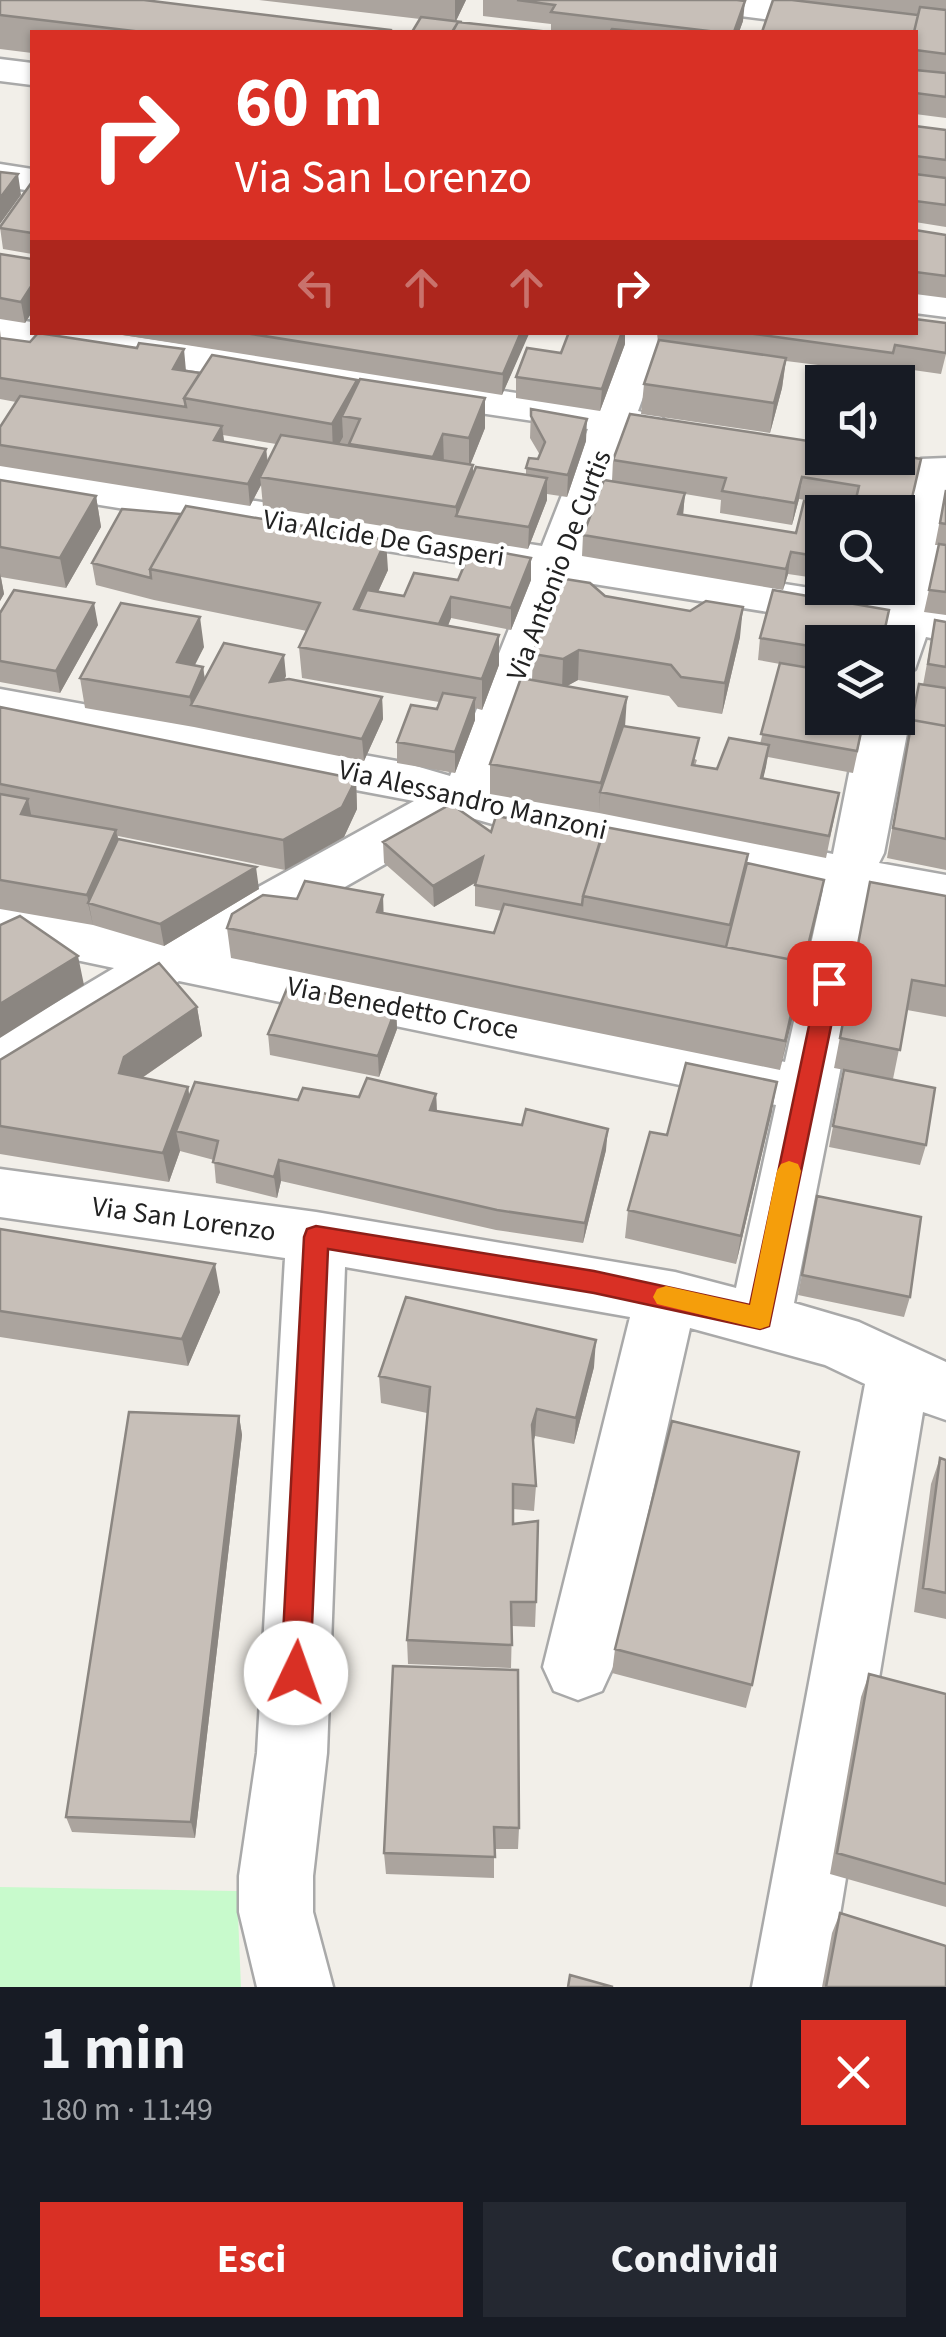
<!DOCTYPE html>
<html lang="it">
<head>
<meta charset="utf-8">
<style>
  :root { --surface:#171b24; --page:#242831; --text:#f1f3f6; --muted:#9ea1a6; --accent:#d93025 }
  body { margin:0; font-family:"Source Sans 3",sans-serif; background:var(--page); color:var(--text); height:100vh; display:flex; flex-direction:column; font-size:38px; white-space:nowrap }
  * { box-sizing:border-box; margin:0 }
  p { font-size:32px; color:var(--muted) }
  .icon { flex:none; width:55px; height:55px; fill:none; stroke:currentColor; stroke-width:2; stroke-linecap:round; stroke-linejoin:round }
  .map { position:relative; height:1987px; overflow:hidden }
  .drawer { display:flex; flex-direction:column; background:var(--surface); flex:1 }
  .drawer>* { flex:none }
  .hud { position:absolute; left:30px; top:30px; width:888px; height:305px; border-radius:0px; box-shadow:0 2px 8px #0004; background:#d93025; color:#fff; overflow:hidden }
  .controls { position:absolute; left:805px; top:365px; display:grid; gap:20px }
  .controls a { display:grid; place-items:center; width:110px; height:110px; border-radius:0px; background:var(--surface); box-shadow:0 2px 8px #0004; font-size:50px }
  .pin { position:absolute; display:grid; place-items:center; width:85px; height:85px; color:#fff; margin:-42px; border-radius:20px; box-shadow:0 5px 15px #0006 }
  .me { position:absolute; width:110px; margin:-55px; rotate:3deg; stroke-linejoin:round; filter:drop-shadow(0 0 8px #0008) }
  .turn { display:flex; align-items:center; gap:35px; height:210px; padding:0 40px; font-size:45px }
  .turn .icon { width:130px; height:130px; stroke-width:2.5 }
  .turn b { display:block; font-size:70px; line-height:85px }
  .lanes { display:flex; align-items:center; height:95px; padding:0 40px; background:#0003; justify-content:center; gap:50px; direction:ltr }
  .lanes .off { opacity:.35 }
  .round { display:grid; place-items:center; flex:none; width:105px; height:105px; border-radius:0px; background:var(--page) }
  .summary { display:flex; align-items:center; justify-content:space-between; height:170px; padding:0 40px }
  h1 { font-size:60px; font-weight:700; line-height:75px }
  .button { display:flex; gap:20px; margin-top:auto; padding:20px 40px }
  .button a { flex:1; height:115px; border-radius:0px; background:var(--accent); color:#fff; font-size:40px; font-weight:700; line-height:115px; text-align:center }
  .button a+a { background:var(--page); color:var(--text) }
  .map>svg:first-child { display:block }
  .park { fill:#c8facc }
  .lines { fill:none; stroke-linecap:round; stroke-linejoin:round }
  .minor-casing { stroke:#a9a9a9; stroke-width:5 }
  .minor { fill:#fff; fill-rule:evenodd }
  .wall { fill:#aba49e; fill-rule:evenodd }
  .shaded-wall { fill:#8b8681 }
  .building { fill:#c7bfb8; stroke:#8b8681; stroke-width:2.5 }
  .route { fill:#d93025; stroke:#8d1f18; stroke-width:2.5 }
  .slow { fill:#f59e0b }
  .labels { text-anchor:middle; stroke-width:8; stroke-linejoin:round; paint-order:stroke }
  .street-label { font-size:28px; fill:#222; stroke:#fff }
</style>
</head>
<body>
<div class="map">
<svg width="946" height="1987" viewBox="0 0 946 1987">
  <rect width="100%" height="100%" fill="#f2efe9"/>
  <path class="park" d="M0 1887 237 1891 241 1987H0Z"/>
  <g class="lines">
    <defs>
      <path id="minor" d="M676 0H775L946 22V42L915 39V32H868L693 10 681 7Z
        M0 59 32 63V85L0 81Z
        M0 164 32 169V191L0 186Z
        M915 289 946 293V317L915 313Z
        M0 318 32 322V332H102L598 405 626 332H667L638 411 661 416 668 425 661 434 646 438 629 435 585 553 887 600 889 588H898V550L915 469 921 459 946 458V535L932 607 946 609V641L926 637 915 669 898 674V642H877L880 630 575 581 505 768 494 788 833 854 860 718H898V705L910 718 884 853 879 863 946 875V915L874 900 794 1303 859 1322 946 1362V1420L923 1412 828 1987H752L865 1384 825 1365 690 1328 613 1667 602 1691 578 1700 554 1691 543 1667 630 1317 345 1267 327 1753 313 1876V1912L333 1987H257L239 1912V1876L257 1753 285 1258 0 1217V1169L316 1212 675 1272 736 1288 776 1105 179 981 20 1080 0 1086V1036L114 968 0 944V904L166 938 414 801 0 723V689L402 762 450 776 531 574 0 489V461L542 546 588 429 0 342ZM468 817 510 829 823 890 785 1062 232 951Z"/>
    </defs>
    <use href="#minor" class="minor-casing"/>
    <use href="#minor" class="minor"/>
  </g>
  <path class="wall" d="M0 0 390 32H32V53L0 49Z
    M259 0H466L456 21 550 32H412L420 19Z
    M483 0H737L743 21 739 32H551V24L483 16Z
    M773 0H946V118L915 114V32Z
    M915 126 946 130V227L915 222Z
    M32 182V254L3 249 0 227Z
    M915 230 946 235V298L915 294Z
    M0 254 32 259V312L25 323 0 319Z
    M915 319 946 354 941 374 892 367 890 374 786 361 782 388 770 433 641 414 644 384 658 343 657 332H915Z
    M0 330 1 338 30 342 137 348 186 371 200 373 357 380V386L485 398V428L470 465 473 475H526V468L538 459 540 455 530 438 531 409 586 441 567 497 547 494V500L528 549 263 507 261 485 250 506 0 466V427L16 402 0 399ZM223 435 276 444 268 462 266 449 224 442Z
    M104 332H529L502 395Z
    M625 344 600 411 516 398V377L561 353Z
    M822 389V440L813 438Z
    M630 414 822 443V458H898V455L921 459 905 533 898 532V512H822V579L788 574 783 590 582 556 583 535 604 480 612 481 613 460ZM685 494 721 500 720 513 792 525 799 499 854 508V509L804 501 796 533 683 515Z
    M0 480 96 496 101 527 66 588 1 577 4 594 0 601Z
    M946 489V615L924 612 939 545H935Z
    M531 558V580L511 630 451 618 448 626 499 665 482 710 475 708V720L455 773 397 763V742L437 709 439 702 302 678 299 647 307 631 154 600 96 585 92 563 388 570 378 592 404 596Z
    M605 596 740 637 722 714 678 707 669 696 578 680 566 686 625 726 697 760 695 766 717 769 760 744 780 664 758 660 760 638 822 642V718H865L853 773 768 757 763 778 835 814 826 858 599 813 490 794V764L532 680 533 654Z
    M0 613 98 625 60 693 0 682Z
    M935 620 946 622V870L887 858 906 750 919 684 923 685Z
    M204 647 194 665 203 667 205 679 286 676 284 680 382 697 383 719 364 761 194 727 85 708 80 678Z
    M0 707 356 779 357 809 344 837 285 870 118 836V839L259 889 164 946 93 925 0 909Z
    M491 832 602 835 748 854 747 863 820 902 780 1070 231 958 227 928 384 913 494 933 502 911 475 906V883L434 907 384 863 383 842Z
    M870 882 946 896V1017L907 1010 893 1079 834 1068Z
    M197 1007 202 1036 142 1078 188 1087 189 1096 298 1100 436 1094 437 1111 606 1150 583 1243 496 1230 281 1181 277 1198 216 1183 214 1160 180 1151 169 1182 0 1154V1060Z
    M396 1008 397 1029 379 1077 270 1055 268 1034Z
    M844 1070 926 1145 920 1165 829 1147Z
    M772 1111 736 1264 625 1238 628 1210 667 1135Z
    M817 1196 910 1297 904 1317 798 1295Z
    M0 1229 220 1292 188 1366 0 1337Z
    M594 1367 574 1444 535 1436 533 1444 536 1486 534 1511 513 1509V1524L536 1602 535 1627 512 1626 511 1668 408 1664 407 1640 427 1413 381 1403 379 1376Z
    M239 1416 242 1435 195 1838 72 1832 66 1817Z
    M940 1458 946 1460V1619L914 1612 931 1484Z
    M615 1649 752 1685 746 1708 612 1673Z
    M393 1666 519 1828 518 1849H494V1878L386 1874 384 1853Z
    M869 1674 946 1694V1907L830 1874 861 1697Z
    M840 1913 946 1987H822L832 1933Z"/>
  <path class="shaded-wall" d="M455 0H466L455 23Z
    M745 1 743 21 739 32H734Z
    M18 174 21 195 0 224V198Z
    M32 285V312L25 323 21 302Z
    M521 332H529V334L502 395 503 374Z
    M622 332H625V344L600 411 602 389Z
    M184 349 186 371 173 369Z
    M786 358 782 388 770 433 774 403Z
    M357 380 358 410 342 416 343 437 333 455 332 424Z
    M485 398V428L469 468V438Z
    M587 419 586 441 567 497 568 475Z
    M222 426 225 448 214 440Z
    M443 434 444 464 434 487 433 457Z
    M266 449 268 470 260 477 261 485 250 506 248 484Z
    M473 465V495L456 516V507Z
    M802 477 799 499 792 525 795 503Z
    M547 478V500L528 549 529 527Z
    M685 493 683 515 678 514Z
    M96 496 101 527 66 588 60 558Z
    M386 540 388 570 365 620 354 609Z
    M791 552 788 574 783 590 786 569Z
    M531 558V580L511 630V608Z
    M0 573 4 594 0 601Z
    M451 597V618L436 654 435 632Z
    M94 603 98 625 60 693 56 671Z
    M743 607 740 637 722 714 725 683Z
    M200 617 204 647 181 693 177 662Z
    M499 635V665L482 710V679Z
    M579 650 578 680 562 689 563 659Z
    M284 655 286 676 272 704 270 682Z
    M203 667 207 697 191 705 190 697Z
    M382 697 383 719 364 761 362 739Z
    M627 697 625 727 600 792 599 813 601 783Z
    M475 698V720L455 773V752Z
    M769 745 766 767 758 800 761 778Z
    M356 779 357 809 344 837 285 870 283 840Z
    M28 799 34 829 21 814Z
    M116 830 122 861 88 903 93 925 87 895Z
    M483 857V878L434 907 433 886Z
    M256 867 259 889 164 946 160 924Z
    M824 880 820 902 780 1070 803 962Z
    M383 895 384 925 377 912Z
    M78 956 84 985 0 1038V1004Z
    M197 1007 202 1036 130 1086 119 1073 124 1057Z
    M396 1008 397 1029 379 1077 378 1056Z
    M777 1082 772 1111 736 1264 741 1236Z
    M188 1087 192 1116 176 1131 180 1151 169 1182 163 1153Z
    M436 1094 437 1115 430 1110Z
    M608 1129 606 1150 583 1243 585 1223Z
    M279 1160 281 1181 277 1198 274 1177Z
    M215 1264 220 1292 188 1366 182 1339Z
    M596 1340 594 1367 574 1444 576 1418Z
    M537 1409 535 1436 531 1451 532 1425Z
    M239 1416 242 1435 195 1838 191 1822Z"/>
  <path class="building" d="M0 0H144L390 30 388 32H142L0 15Z
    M517 0H737L745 1 734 32H717L551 12 555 5Z
    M773 0H792L918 15 914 32H762Z
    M920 7 946 10V54L915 50V32H914Z
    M421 17 462 22H458L453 31 412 32Z
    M458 22 550 32H452Z
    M612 29 644 32H610Z
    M915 70 946 73V97L915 93Z
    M915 126 946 130V160L915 156Z
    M0 172 18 174 0 198Z
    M915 174 946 178V205L915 201Z
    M32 182V233L0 228V227Z
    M915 230 946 235V276L915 272Z
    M0 254 32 259V285L21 302 0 298Z
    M915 319 946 323V353L895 345 893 353 740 332H915Z
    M239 332H521L503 374Z
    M569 332H622L602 389 516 377 527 348 561 353Z
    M38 333 137 348 139 343 184 349 173 369 200 373 184 398 186 407 0 378V338L30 342Z
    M659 340 786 358 774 403 644 384Z
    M212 355 357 380 332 424 184 398Z
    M828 368 891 377 890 382H824Z
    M360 379 485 398 469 438 443 434 433 457 349 444 360 419 342 416Z
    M822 389V418L816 417Z
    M20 396 222 426 214 440 266 449 248 484 0 445V427Z
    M531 409 587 419 568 475 526 468 529 458 538 459 545 442 531 416Z
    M630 414 822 443V458H898V455L921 459 909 511 855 503 859 486 802 477 795 503 722 491 726 478 613 460Z
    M281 435 473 465 456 507 260 477Z
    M476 467 547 478 529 527 456 516Z
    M0 480 96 496 60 558 0 547Z
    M604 480 685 493 678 514 796 533 804 501 874 512H822V557L791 552 786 569 583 535Z
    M946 490V524L940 523Z
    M186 506 386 540 354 609 499 635 482 679 299 647 320 603 150 569Z
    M122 509 181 514 150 569 151 578 92 563Z
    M939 544 946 545V592L929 590Z
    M472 547 531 558 511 608 451 597 439 624 358 610 367 590 404 596 414 573 458 580Z
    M559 578 590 583 605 596 690 611 706 601 743 607 725 683 681 677 671 665 579 650 563 659 533 654Z
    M14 590 94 603 56 671 0 661V613Z
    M773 590 889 610 882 642H822V648L760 638Z
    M121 603 200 617 177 662 203 667 190 697 80 678Z
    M935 620 946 622V667L928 664Z
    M224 643 284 655 270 682 289 679 382 697 362 739 191 705Z
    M780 663 822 670V718H864L857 751 761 734Z
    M521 678 627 697 601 783 490 764Z
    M919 684 946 688V726L912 720 910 729Z
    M443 693 475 698 455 752 397 742 411 705 437 709Z
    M0 707 356 779 342 807 283 840 0 784Z
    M912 720 946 726V839L893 828Z
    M623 726 699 738 692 765 717 769 729 738 769 745 761 778 839 793 829 836 600 792Z
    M0 794 28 799 21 814 116 830 87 895 0 880Z
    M451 804 491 832 496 816 602 835 583 896 582 905 475 885 483 857 433 886 383 842Z
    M605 827 748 854 730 925 583 896Z
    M118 839 256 867 160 924 88 903Z
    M747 863 824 880 802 970 803 962 726 947Z
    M305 881 383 895 377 912 494 933 504 904 803 962 785 1041 227 928 232 914 263 895 297 899Z
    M870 882 946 896V986L912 980 900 1050 840 1038Z
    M20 916 78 956 0 1004V925Z
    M159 963 197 1007 124 1057 119 1073 188 1087 163 1153 0 1126V1060Z
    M288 986 396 1008 378 1056 268 1034Z
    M686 1063 777 1082 741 1236 628 1210 650 1132 667 1135Z
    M844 1070 935 1088 926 1145 833 1126Z
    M367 1078 436 1094 430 1110 522 1125 526 1109 608 1129 585 1223 497 1210 279 1160 274 1177 213 1162 218 1141 176 1131 195 1082 298 1100 303 1088 359 1097Z
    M817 1196 921 1217 910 1297 802 1275Z
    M0 1229 215 1264 182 1339 0 1311Z
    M406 1297 596 1340 576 1418 537 1409 532 1425 536 1486 513 1484V1524L538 1521 536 1602H511L512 1645 407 1640 430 1387 379 1376Z
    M129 1412 239 1416 191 1822 66 1817Z
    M672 1421 799 1452 752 1685 615 1649Z
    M940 1458 946 1460V1593L923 1588Z
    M393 1666 518 1670 519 1828 494 1827 495 1857 384 1853Z
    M869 1674 946 1694V1884L837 1853Z
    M840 1913 946 1946V1987H826Z
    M570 1975 613 1987H568Z"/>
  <path class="route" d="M829 974 840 983 769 1326 760 1329 594 1293 328 1249 310 1673 306 1683 296 1687 285 1683 281 1673 304 1237 307 1229 316 1226 594 1271 750 1305 818 983Z"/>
  <path class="slow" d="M789 1161 798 1164 801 1171 769 1326 760 1329 657 1304 653 1297 657 1289 666 1286 750 1305 777 1171 781 1164Z"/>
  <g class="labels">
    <g class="street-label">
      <text transform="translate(384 537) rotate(9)" y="10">Via Alcide De Gasperi</text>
      <text transform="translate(558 565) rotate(-69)" y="10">Via Antonio De Curtis</text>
      <text transform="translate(473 799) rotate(13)" y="10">Via Alessandro Manzoni</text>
      <text transform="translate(403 1007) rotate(11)" y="10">Via Benedetto Croce</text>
      <text transform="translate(184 1218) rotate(8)" y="10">Via San Lorenzo</text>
    </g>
  </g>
</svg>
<div class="controls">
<a><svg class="icon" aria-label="sound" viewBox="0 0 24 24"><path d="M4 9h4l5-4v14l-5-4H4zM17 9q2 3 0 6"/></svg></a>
<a><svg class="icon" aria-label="search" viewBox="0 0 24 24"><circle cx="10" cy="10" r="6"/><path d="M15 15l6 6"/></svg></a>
<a><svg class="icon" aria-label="layers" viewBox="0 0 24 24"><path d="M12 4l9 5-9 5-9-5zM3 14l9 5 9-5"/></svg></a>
</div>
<div class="pin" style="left:829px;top:983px;background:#d93025"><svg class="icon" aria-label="arrive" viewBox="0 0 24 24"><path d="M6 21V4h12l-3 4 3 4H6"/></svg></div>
<svg class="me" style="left:296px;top:1673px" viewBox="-20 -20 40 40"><circle r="19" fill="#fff"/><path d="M0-13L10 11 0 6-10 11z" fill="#d93025"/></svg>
<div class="hud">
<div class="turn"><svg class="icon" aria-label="right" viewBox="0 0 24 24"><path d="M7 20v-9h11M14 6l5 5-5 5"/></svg><div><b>60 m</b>Via San Lorenzo</div></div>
<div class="lanes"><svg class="icon off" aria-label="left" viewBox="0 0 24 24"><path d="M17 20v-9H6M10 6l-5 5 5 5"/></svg><svg class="icon off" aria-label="ahead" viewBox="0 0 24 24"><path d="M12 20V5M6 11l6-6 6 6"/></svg><svg class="icon off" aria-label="ahead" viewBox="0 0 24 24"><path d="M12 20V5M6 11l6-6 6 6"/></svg><svg class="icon" aria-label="right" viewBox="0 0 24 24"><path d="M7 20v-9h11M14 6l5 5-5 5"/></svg></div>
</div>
</div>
<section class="drawer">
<div class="summary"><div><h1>1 min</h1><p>180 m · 11:49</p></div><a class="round" style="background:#d93025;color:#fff"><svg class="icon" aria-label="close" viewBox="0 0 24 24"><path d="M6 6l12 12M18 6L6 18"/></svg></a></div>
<div class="button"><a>Esci</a><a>Condividi</a></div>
</section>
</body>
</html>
